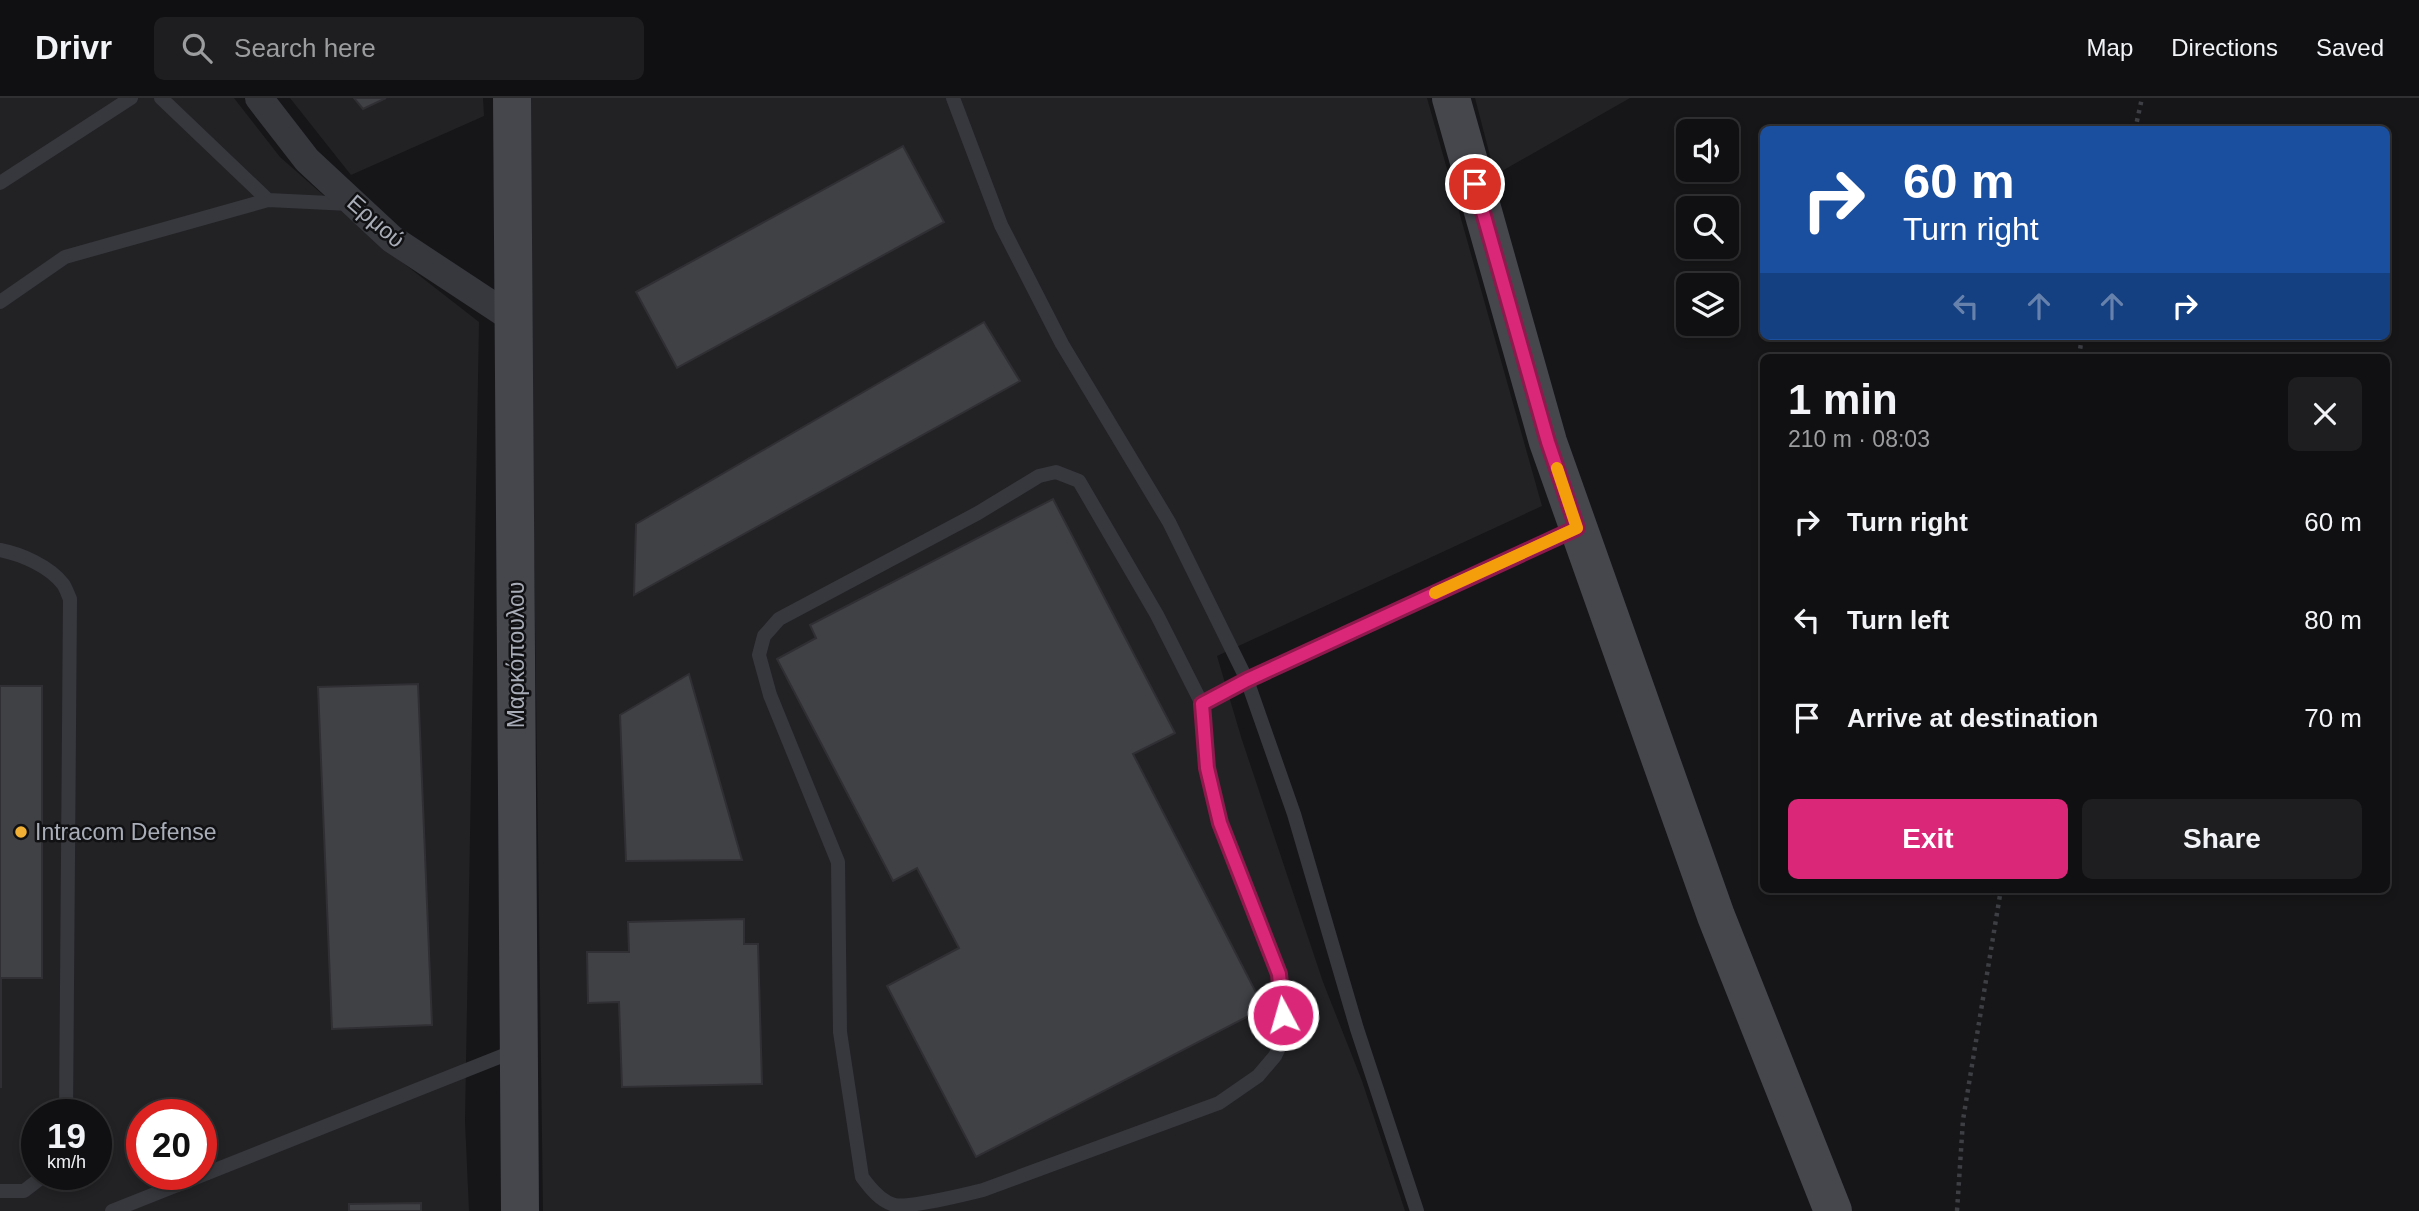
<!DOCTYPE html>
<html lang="en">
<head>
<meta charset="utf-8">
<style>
  :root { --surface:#101012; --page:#1e1e20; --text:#f1f3f6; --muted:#9c9d9f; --line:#303032; --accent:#db2777 }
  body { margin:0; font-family:Helvetica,sans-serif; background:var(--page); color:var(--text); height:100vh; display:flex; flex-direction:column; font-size:26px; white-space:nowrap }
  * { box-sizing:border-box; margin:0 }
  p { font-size:23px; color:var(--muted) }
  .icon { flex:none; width:38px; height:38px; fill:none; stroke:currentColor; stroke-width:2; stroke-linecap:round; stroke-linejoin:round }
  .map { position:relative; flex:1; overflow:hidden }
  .details { position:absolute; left:1760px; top:256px; width:630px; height:539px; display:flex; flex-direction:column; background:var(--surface); border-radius:10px; box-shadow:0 4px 10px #0003,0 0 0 2px var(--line) }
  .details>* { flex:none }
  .hud { position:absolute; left:1760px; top:28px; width:630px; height:214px; border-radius:10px; box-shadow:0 4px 10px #0003,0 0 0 2px var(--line); background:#1a4fa0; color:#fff; overflow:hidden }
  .buttons { position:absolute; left:1676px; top:21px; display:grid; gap:14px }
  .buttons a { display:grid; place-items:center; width:63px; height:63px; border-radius:10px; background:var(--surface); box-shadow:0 4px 10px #0003,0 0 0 2px var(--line); font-size:35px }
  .speed { position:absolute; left:21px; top:1001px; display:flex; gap:14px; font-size:35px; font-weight:700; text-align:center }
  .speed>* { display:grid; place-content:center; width:91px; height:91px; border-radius:50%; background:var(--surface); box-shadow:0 4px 10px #0003,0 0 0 2px var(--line); line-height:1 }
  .speed small { font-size:18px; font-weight:400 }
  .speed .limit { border:10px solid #d22; background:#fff; color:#111 }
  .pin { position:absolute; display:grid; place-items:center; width:60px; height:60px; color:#fff; margin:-30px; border:4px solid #fff; border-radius:50%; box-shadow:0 2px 7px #0007 }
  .me { position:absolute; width:77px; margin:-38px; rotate:354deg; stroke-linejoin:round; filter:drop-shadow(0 0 5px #0008) }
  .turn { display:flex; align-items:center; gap:24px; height:147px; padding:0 28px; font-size:32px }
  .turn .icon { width:91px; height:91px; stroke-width:2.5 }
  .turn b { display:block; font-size:49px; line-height:60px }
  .lanes { display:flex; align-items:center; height:66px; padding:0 28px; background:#0003; justify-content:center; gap:35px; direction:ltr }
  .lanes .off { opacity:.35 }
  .round { display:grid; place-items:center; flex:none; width:74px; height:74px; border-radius:10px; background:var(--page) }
  .head { display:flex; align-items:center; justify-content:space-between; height:119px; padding:0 28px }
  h1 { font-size:42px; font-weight:700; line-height:52px }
  .cta { display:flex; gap:14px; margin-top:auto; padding:14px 28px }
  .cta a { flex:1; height:80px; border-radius:10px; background:var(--accent); color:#fff; font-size:28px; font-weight:700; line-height:80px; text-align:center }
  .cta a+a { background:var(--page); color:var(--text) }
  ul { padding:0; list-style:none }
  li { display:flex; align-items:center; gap:21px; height:98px; padding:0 28px }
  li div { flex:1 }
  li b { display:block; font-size:26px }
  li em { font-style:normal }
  header { display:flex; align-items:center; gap:42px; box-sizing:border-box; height:98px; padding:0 35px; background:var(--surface); border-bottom:2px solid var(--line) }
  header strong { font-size:33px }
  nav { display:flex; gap:38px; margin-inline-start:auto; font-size:24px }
  .search { width:490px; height:63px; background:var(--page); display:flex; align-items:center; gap:18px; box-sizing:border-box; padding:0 24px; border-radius:10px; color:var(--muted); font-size:26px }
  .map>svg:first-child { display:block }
  .built { fill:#222225; fill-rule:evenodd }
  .building { fill:#404145; stroke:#303034; stroke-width:2 }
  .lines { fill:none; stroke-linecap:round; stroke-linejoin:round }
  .path { stroke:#3d3f44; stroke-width:4.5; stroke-dasharray:3.5 5; stroke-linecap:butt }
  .lane { stroke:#37383d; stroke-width:14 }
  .street { stroke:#37383d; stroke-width:28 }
  .secondary { stroke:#45474d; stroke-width:38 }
  .route-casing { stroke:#8e194d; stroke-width:18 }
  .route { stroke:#db2777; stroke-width:12 }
  .slow { stroke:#f59e0b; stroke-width:12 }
  .poi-dot { fill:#f2b134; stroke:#111113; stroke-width:2.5 }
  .labels { text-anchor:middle; stroke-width:5; stroke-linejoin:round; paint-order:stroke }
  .street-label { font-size:23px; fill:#a8adb8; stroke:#111113 }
  .poi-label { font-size:23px; fill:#a8adb8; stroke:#111113; text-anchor:start }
</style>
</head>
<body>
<header>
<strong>Drivr</strong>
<div class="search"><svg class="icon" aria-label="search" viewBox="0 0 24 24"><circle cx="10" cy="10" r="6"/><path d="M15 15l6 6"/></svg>Search here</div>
<nav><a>Map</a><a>Directions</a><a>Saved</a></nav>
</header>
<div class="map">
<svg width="2419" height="1113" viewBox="0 0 2419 1113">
  <rect width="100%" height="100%" fill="#161618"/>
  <path class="built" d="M0 0H234L280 59 380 147 479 224 465 1023 469 1113H0ZM37 1017H96V1076H37ZM142 1017H201V1076H142Z
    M290 0H483L484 18 351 77Z
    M528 0H1427L1542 408 1217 558 1242 642 1323 884 1362 983 1405 1113H543Z
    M1475 0H1630L1495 77Z"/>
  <path class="building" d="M354 0H386L363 11Z
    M903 48 944 124 677 270 636 194Z
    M984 224 1020 283 634 497 636 426Z
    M1053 401 1175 635 1133 656 1264 910 976 1059 887 888 959 850 917 770 893 783 777 561 816 540 810 527Z
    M689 576 742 762 626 763 620 617Z
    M418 586 432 927 332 931 318 589Z
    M0 588H42V880H1V989H0Z
    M744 821V846H758L762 986 622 989 619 904 588 905 587 854H629L628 824Z
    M421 1105V1113H349V1106Z"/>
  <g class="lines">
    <path class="path" d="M2135 32 2142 0
      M2079 259 2082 238
      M1957 1113 1963 1022 2001 791"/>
    <path class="lane" d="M161 0 268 102 350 106
      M953 0 1001 127 1062 246 1169 424 1247 582 1294 716 1357 931 1417 1113
      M0 85 131 0
      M0 204 65 159 268 102
      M1056 374 1079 383 1157 517 1202 606 1207 670 1220 725 1279 876 1285 937 1275 958 1258 978 1219 1005 983 1092C967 1096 909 1110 895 1107 881 1104 870 1090 862 1079L840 934 838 764 770 597 759 557 764 538 779 521 978 415 1039 378Z
      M0 452C21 456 49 468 63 486 66 490 68 497 70 501L66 1017
      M1202 606 1247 582 1576 430
      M0 1093H24L46 1076
      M112 1113 517 952"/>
    <path class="street" d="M259 0 307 62 392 141 515 222"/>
    <path class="secondary" d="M512 0 520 1113
      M1451 0 1548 344 1716 818 1833 1113"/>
  </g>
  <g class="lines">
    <defs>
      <path id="route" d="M1283 917 1279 876 1220 725 1207 670 1202 606 1247 582 1577 430 1548 344 1475 86"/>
    </defs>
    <use href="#route" class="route-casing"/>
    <use href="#route" class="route"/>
    <path class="slow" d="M1435 495 1577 430 1557 370"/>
  </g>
  <circle class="poi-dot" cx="21" cy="734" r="7"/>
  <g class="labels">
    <g class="street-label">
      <text transform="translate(376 123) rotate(41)" y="8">Ερμού</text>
      <text transform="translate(516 557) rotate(-90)" y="8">Μαρκόπουλου</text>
    </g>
    <g class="poi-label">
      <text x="35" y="742">Intracom Defense</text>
    </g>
  </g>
</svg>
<div class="buttons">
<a><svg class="icon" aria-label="sound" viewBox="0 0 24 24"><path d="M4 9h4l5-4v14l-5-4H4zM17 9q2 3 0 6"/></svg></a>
<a><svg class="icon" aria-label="search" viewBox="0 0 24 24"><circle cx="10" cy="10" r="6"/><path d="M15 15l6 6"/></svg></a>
<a><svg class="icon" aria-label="layers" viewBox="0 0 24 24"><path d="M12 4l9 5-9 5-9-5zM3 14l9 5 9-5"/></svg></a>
</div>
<div class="speed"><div>19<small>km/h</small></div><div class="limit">20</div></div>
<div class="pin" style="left:1475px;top:86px;background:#d93025"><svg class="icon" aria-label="arrive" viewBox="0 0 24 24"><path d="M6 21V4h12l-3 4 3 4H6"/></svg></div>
<svg class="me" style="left:1283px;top:917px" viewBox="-20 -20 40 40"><circle r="17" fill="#db2777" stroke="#fff" stroke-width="3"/><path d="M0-11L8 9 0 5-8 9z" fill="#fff"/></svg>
<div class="hud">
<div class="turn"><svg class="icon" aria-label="right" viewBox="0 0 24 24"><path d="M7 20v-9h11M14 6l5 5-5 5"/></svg><div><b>60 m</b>Turn right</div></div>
<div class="lanes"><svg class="icon off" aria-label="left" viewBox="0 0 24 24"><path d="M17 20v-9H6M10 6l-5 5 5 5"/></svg><svg class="icon off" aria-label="ahead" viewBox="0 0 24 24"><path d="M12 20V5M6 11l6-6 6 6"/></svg><svg class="icon off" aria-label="ahead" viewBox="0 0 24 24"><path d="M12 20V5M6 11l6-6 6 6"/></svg><svg class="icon" aria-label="right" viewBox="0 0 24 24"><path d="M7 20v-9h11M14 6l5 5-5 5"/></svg></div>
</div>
<section class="details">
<div class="head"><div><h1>1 min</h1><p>210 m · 08:03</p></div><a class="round"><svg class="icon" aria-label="close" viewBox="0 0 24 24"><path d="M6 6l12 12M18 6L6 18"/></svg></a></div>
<ul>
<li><svg class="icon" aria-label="right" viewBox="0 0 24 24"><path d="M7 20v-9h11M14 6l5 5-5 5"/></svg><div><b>Turn right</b></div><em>60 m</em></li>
<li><svg class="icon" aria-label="left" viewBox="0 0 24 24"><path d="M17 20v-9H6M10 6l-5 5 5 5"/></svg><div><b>Turn left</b></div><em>80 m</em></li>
<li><svg class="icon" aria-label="arrive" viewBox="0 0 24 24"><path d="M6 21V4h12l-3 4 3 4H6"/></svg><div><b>Arrive at destination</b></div><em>70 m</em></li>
</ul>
<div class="cta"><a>Exit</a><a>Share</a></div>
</section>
</div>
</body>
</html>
